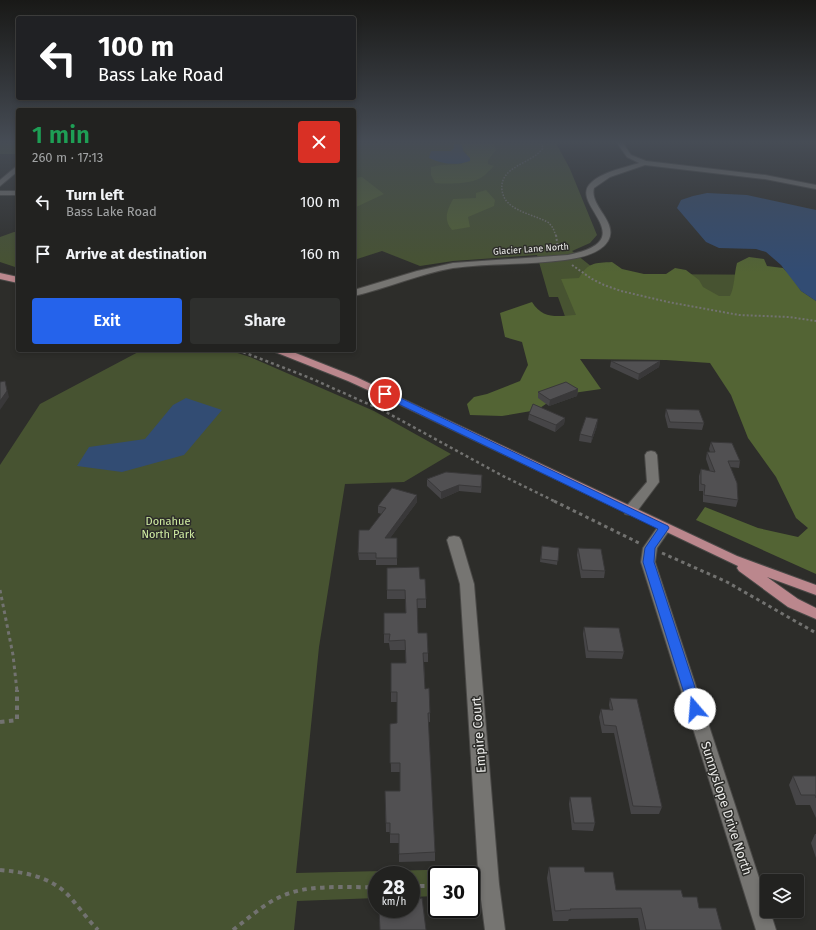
<!DOCTYPE html>
<html lang="en">
<head>
<meta charset="utf-8">
<style>
  :root { --surface:#222220; --page:#2e2f2d; --text:#f1f3f6; --muted:#a2a4a5; --line:#3f3f3e; --accent:#2563eb }
  body { margin:0; font-family:"Fira Sans",sans-serif; background:var(--page); color:var(--text); height:100vh; display:flex; flex-direction:column; font-size:15px; white-space:nowrap }
  * { box-sizing:border-box; margin:0 }
  p { font-size:13px; color:var(--muted) }
  .icon { flex:none; width:22px; height:22px; fill:none; stroke:currentColor; stroke-width:2; stroke-linecap:round; stroke-linejoin:round }
  .map { position:relative; flex:1; overflow:hidden }
  .details { position:absolute; left:16px; top:108px; width:340px; height:244px; display:flex; flex-direction:column; background:var(--surface); border-radius:4px; box-shadow:0 2px 6px #0003,0 0 0 1px var(--line) }
  .details>* { flex:none }
  .banner { position:absolute; left:16px; top:16px; width:340px; height:84px; border-radius:4px; box-shadow:0 2px 6px #0003,0 0 0 1px var(--line); background:#202124; color:#fff; overflow:hidden }
  .buttons { position:absolute; left:760px; top:874px; display:grid; gap:8px }
  .buttons a { display:grid; place-items:center; width:44px; height:44px; border-radius:4px; background:var(--surface); box-shadow:0 2px 6px #0003,0 0 0 1px var(--line); font-size:20px }
  .speed { position:absolute; left:368px; top:866px; display:flex; gap:8px; font-size:20px; font-weight:700; text-align:center }
  .speed>* { display:grid; place-content:center; width:52px; height:52px; border-radius:50%; background:var(--surface); box-shadow:0 2px 6px #0003,0 0 0 1px var(--line); line-height:1 }
  .speed small { font-size:10px; font-weight:400 }
  .speed .limit { border:2px solid #111; border-radius:6px; background:#fff; color:#111 }
  .pin { position:absolute; display:grid; place-items:center; width:34px; height:34px; color:#fff; margin:-17px; border:2px solid #fff; border-radius:50%; box-shadow:0 1px 4px #0007 }
  .me { position:absolute; width:44px; margin:-22px; rotate:342deg; stroke-linejoin:round; filter:drop-shadow(0 0 3px #0008) }
  .turn { display:flex; align-items:center; gap:14px; height:84px; padding:0 16px; font-size:18px }
  .turn .icon { width:52px; height:52px; stroke-width:2.5 }
  .turn b { display:block; font-size:28px; line-height:34px }
  .round { display:grid; place-items:center; flex:none; width:42px; height:42px; border-radius:4px; background:var(--page) }
  .headline { display:flex; align-items:center; justify-content:space-between; height:68px; padding:0 16px }
  h1 { font-size:24px; font-weight:600; line-height:30px; color:#1e9e55 }
  .cta { display:flex; gap:8px; margin-top:auto; padding:8px 16px }
  .cta a { flex:1; height:46px; border-radius:4px; background:var(--accent); color:#fff; font-size:16px; font-weight:600; line-height:46px; text-align:center }
  .cta a+a { background:var(--page); color:var(--text) }
  ul { padding:0; list-style:none }
  li { display:flex; align-items:center; gap:12px; height:52px; padding:0 16px }
  li div { flex:1 }
  li b { display:block; font-size:15px }
  li em { font-style:normal }
  .map>svg:first-child { display:block }
  .green { fill:#475331 }
  .forest { fill:#536434 }
  .water { fill:#324c73 }
  .lines { fill:none; stroke-linecap:round; stroke-linejoin:round }
  .minor-casing { stroke:#4a4947; stroke-width:2 }
  .major-casing { stroke:#4a4947; stroke-width:2 }
  .path-far4 { stroke:#727270; stroke-width:1.5; stroke-dasharray:1.5 1.5; stroke-linecap:butt }
  .path-far3 { stroke:#727270; stroke-width:2; stroke-dasharray:2 2; stroke-linecap:butt }
  .path-far2 { stroke:#727270; stroke-width:2.5; stroke-dasharray:3 3; stroke-linecap:butt }
  .path-far1 { stroke:#727270; stroke-width:3; stroke-dasharray:3.5 3.5; stroke-linecap:butt }
  .path { stroke:#727270; stroke-width:4; stroke-dasharray:4.5 4.5; stroke-linecap:butt }
  .minor { fill:#767572; fill-rule:evenodd }
  .major { fill:#bb878d; fill-rule:evenodd }
  .wall { fill:#464547 }
  .shaded-wall { fill:#393839 }
  .building { fill:#515052; stroke:#393839 }
  .route { fill:#2563eb; stroke:#184099 }
  .labels { text-anchor:middle; stroke-width:3; stroke-linejoin:round; paint-order:stroke }
  .far-street-label { font-size:9px; fill:#eeeeec; stroke:#2d2d2a }
  .park-label { font-size:11px; fill:#d1eea2; stroke:#2d2d2a }
  .near-street-label { font-size:13px; fill:#eeeeec; stroke:#2d2d2a }
</style>
</head>
<body>
<div class="map">
<svg width="816" height="930" viewBox="0 0 816 930">
  <rect width="100%" height="100%" fill="#2d2d2a"/>
  <path class="green" d="M0 143H18V154H0Z
    M354 143H556L570 169 597 235 590 243 572 251 597 271 625 274 790 275 801 291 816 301 716 356 579 355 558 297H549L537 255 453 261 420 266 382 251 354 260Z
    M14 232H18V268L0 262V237Z
    M142 350H228L250 357 374 411 451 454 404 482 345 484 319 647 296 873 470 869V875H437V896L411 897V875H377V898L297 901 294 930H0V465L40 404Z"/>
  <path class="forest" d="M461 143H494L496 150 488 160V164L494 166C489 171 483 178 476 180 465 184 446 184 435 183L431 175V167L441 165 462 164 467 153 461 148Z
    M362 177 384 194 354 208V178Z
    M486 190 495 200 494 206 468 217 470 227 452 230C443 219 447 211 453 199L476 198V193Z
    M749 257 764 259 767 266 783 268 790 275 801 291 816 301V574L696 520 705 507 758 528 798 537 808 528 796 518 776 477 748 438 731 395 710 363 666 360 580 359 601 389 559 395 537 410 502 416 470 415 467 404 474 397 487 394 520 381 528 365 522 342 505 337 500 313 532 302C543 320 558 316 576 315L561 279 579 278C588 262 595 263 612 262L622 269 644 274H666L675 268 686 270 699 280 703 287 719 296H730C735 286 734 274 737 263Z"/>
  <path class="water" d="M454 144H458L462 145 463 151 470 158V161C455 166 442 164 429 158L431 151H451L454 148Z
    M707 193 747 195 816 210V301L801 291 781 265 766 252 756 249 719 248 706 242 677 208 681 200 693 196Z
    M186 398 222 410 184 455 122 472 77 466 89 447 145 439 173 405Z"/>
  <g class="lines">
    <defs>
      <path id="minor" d="M617 143H623L631 155 646 161 765 175 816 185V189L765 179 645 165 610 177 594 188C589 206 619 222 608 241 600 254 580 258 565 260 528 265 490 263 453 268 419 274 388 288 354 296V290L417 271 453 263 568 255C642 240 572 206 589 185 600 172 624 168 639 163L627 157Z
        M18 165V171L0 186V180Z
        M0 191H18V195H0Z
        M651 451 655 452 657 455 659 482 635 514 630 515 625 514 624 511 625 508 647 482 645 455 647 452Z
        M664 524 669 525 671 528 657 548 655 562 767 902V911H770L776 930H756L641 562 643 548 659 525Z
        M454 536 459 537 461 540 474 584 499 884 505 930H485L479 884 460 584 447 540 449 537Z"/>
      <path id="major" d="M0 273 18 277V283L0 279Z
        M274 350H288L356 377 737 556 816 585V595L767 577 798 599 816 608V619L788 607 739 571 737 568 738 566 392 401 348 381 275 352Z"/>
    </defs>
    <use href="#minor" class="minor-casing"/>
    <use href="#major" class="major-casing"/>
    <path class="path-far4" d="M541 143 543 148C532 164 499 166 502 190 503 197 506 202 512 206 523 214 537 216 549 223L553 228 556 236"/>
    <path class="path-far3" d="M556 235 558 249
      M572 265 592 279 604 285 621 291 668 302 739 315 789 317 816 321
      M237 350 245 353"/>
    <path class="path-far2" d="M243 352 310 378 384 411 501 475 556 502"/>
    <path class="path-far1" d="M554 501 639 543
      M662 553 727 582 816 633
      M0 590 13 655 17 691"/>
    <path class="path" d="M0 722 17 720V690
      M0 870C23 872 48 876 66 893 77 904 86 918 98 930
      M411 886H437
      M233 930C250 917 267 901 287 894 315 884 348 888 377 887"/>
    <use href="#minor" class="minor"/>
    <use href="#major" class="major"/>
  </g>
  <path class="wall" d="M611 361H660L659 367 638 380 610 367Z
    M578 389 577 396 549 406 538 398V392Z
    M666 409 704 423 702 430 668 428 665 416Z
    M529 414 565 418 564 424 555 432 528 420Z
    M597 426 591 443 579 441 580 434Z
    M711 442 740 461 739 468 730 467 738 500 736 507 703 502V491H699V476L701 469 710 471 706 459 707 452H710L709 449Z
    M427 479 482 482 481 493 459 491 441 499 427 486Z
    M417 502 390 538H397V565H376V560H359L358 553 382 514 378 513V506Z
    M542 546 559 548 557 565 540 562Z
    M578 548 605 571 604 578H581L577 555Z
    M387 568 420 579 426 599V608H417L418 633 428 653V662H424L425 689 430 713V722H428L435 852V861L399 862V843H390V832H386L385 791H400V772H391L390 724 397 723V702H391V663H406L405 650H390L389 643H384V634L406 613 405 599H387Z
    M584 627 624 652 622 659 586 658 583 634Z
    M610 698 662 807 659 814H631L614 733H602L599 717 601 709 610 710 609 705Z
    M793 776H816V818L810 805H796L789 785Z
    M570 797 595 823 593 831 572 830 569 804Z
    M815 834H816V858L811 843Z
    M549 867 585 872 616 890 683 897 699 908 722 930H640L638 918 569 919 568 921H553L547 878Z"/>
  <path class="shaded-wall" d="M660 361 659 367 638 380 639 374Z
    M5 381 9 397 0 410V401Z
    M578 389 577 396 549 406 550 400Z
    M565 418 564 424 555 432 556 425Z
    M598 419 597 426 591 443 592 437Z
    M459 485V491L441 499V492Z
    M417 495V502L385 545V538Z"/>
  <path class="building" d="M611 361H660L639 374Z
    M5 381 7 391 0 401V382Z
    M566 382 578 389 550 400 538 392Z
    M533 404 565 418 556 425 529 414Z
    M666 409 699 410 704 423 670 422Z
    M586 417 598 419 592 437 580 434Z
    M711 442 732 443 740 461H728L737 483 738 500 704 495 705 485 701 484V469L715 472 707 452H715Z
    M446 472 482 475 481 487 459 485 441 492 427 479Z
    M392 488 417 495 385 538H397V558H376V553H358L359 530H369L386 508 378 506Z
    M542 546 559 548 558 561 541 559Z
    M578 548 601 549 605 571 582 570Z
    M419 567 420 579H425L426 599H417L418 633H427L428 653H423L425 689 429 688 430 713H428L435 852 399 854V834H390V823H386L385 791H400V763H390V724L397 723V692H391V663H406L405 640 389 641 390 634H384V613H406L405 590H387V568Z
    M584 627 619 628 624 652 588 651Z
    M610 698 637 699 662 807 633 806 616 726 604 725 601 709 613 710Z
    M793 776H816V798L815 795H801Z
    M570 797H591L595 823H574Z
    M549 867H584L585 872H613L616 890H681L683 897H697L699 908H716L722 930H646L641 908 570 909 571 910 555 911Z
    M422 898 426 930H380L379 909H411V900Z"/>
  <linearGradient id="sky" x2="0" y2="1"><stop stop-color="#191917"/><stop offset="0.52" stop-color="#464c55"/><stop offset="1" stop-color="#464c55" stop-opacity="0"/></linearGradient>
  <rect width="816" height="273" fill="url(#sky)"/>
  <path class="route" d="M382 392H388L668 526 669 528 655 548 654 562 702 709 700 713 695 714 691 713 689 709 643 562 645 548 658 529 382 396Z"/>
  <g class="labels">
    <g class="far-street-label">
      <text transform="translate(531 249) rotate(-4)" y="3">Glacier Lane North</text>
    </g>
    <g class="park-label">
      <text x="168" y="525">Donahue<tspan x="168" dy="13">North Park</tspan></text>
    </g>
    <g class="near-street-label">
      <text transform="translate(478 735) rotate(-94)" y="5">Empire Court</text>
      <text transform="translate(727 808) rotate(72)" y="5">Sunnyslope Drive North</text>
    </g>
  </g>
</svg>
<div class="buttons">
<a><svg class="icon" aria-label="layers" viewBox="0 0 24 24"><path d="M12 4l9 5-9 5-9-5zM3 14l9 5 9-5"/></svg></a>
</div>
<div class="speed"><div>28<small>km/h</small></div><div class="limit">30</div></div>
<div class="pin" style="left:385px;top:394px;background:#d93025"><svg class="icon" aria-label="arrive" viewBox="0 0 24 24"><path d="M6 21V4h12l-3 4 3 4H6"/></svg></div>
<svg class="me" style="left:695px;top:709px" viewBox="-20 -20 40 40"><circle r="19" fill="#fff"/><path d="M0-13L10 11 0 6-10 11z" fill="#2563eb"/></svg>
<div class="banner">
<div class="turn"><svg class="icon" aria-label="left" viewBox="0 0 24 24"><path d="M17 20v-9H6M10 6l-5 5 5 5"/></svg><div><b>100 m</b>Bass Lake Road</div></div>
</div>
<section class="details">
<div class="headline"><div><h1>1 min</h1><p>260 m · 17:13</p></div><a class="round" style="background:#d93025;color:#fff"><svg class="icon" aria-label="close" viewBox="0 0 24 24"><path d="M6 6l12 12M18 6L6 18"/></svg></a></div>
<ul>
<li><svg class="icon" aria-label="left" viewBox="0 0 24 24"><path d="M17 20v-9H6M10 6l-5 5 5 5"/></svg><div><b>Turn left</b><p>Bass Lake Road</p></div><em>100 m</em></li>
<li><svg class="icon" aria-label="arrive" viewBox="0 0 24 24"><path d="M6 21V4h12l-3 4 3 4H6"/></svg><div><b>Arrive at destination</b></div><em>160 m</em></li>
</ul>
<div class="cta"><a>Exit</a><a>Share</a></div>
</section>
</div>
</body>
</html>
